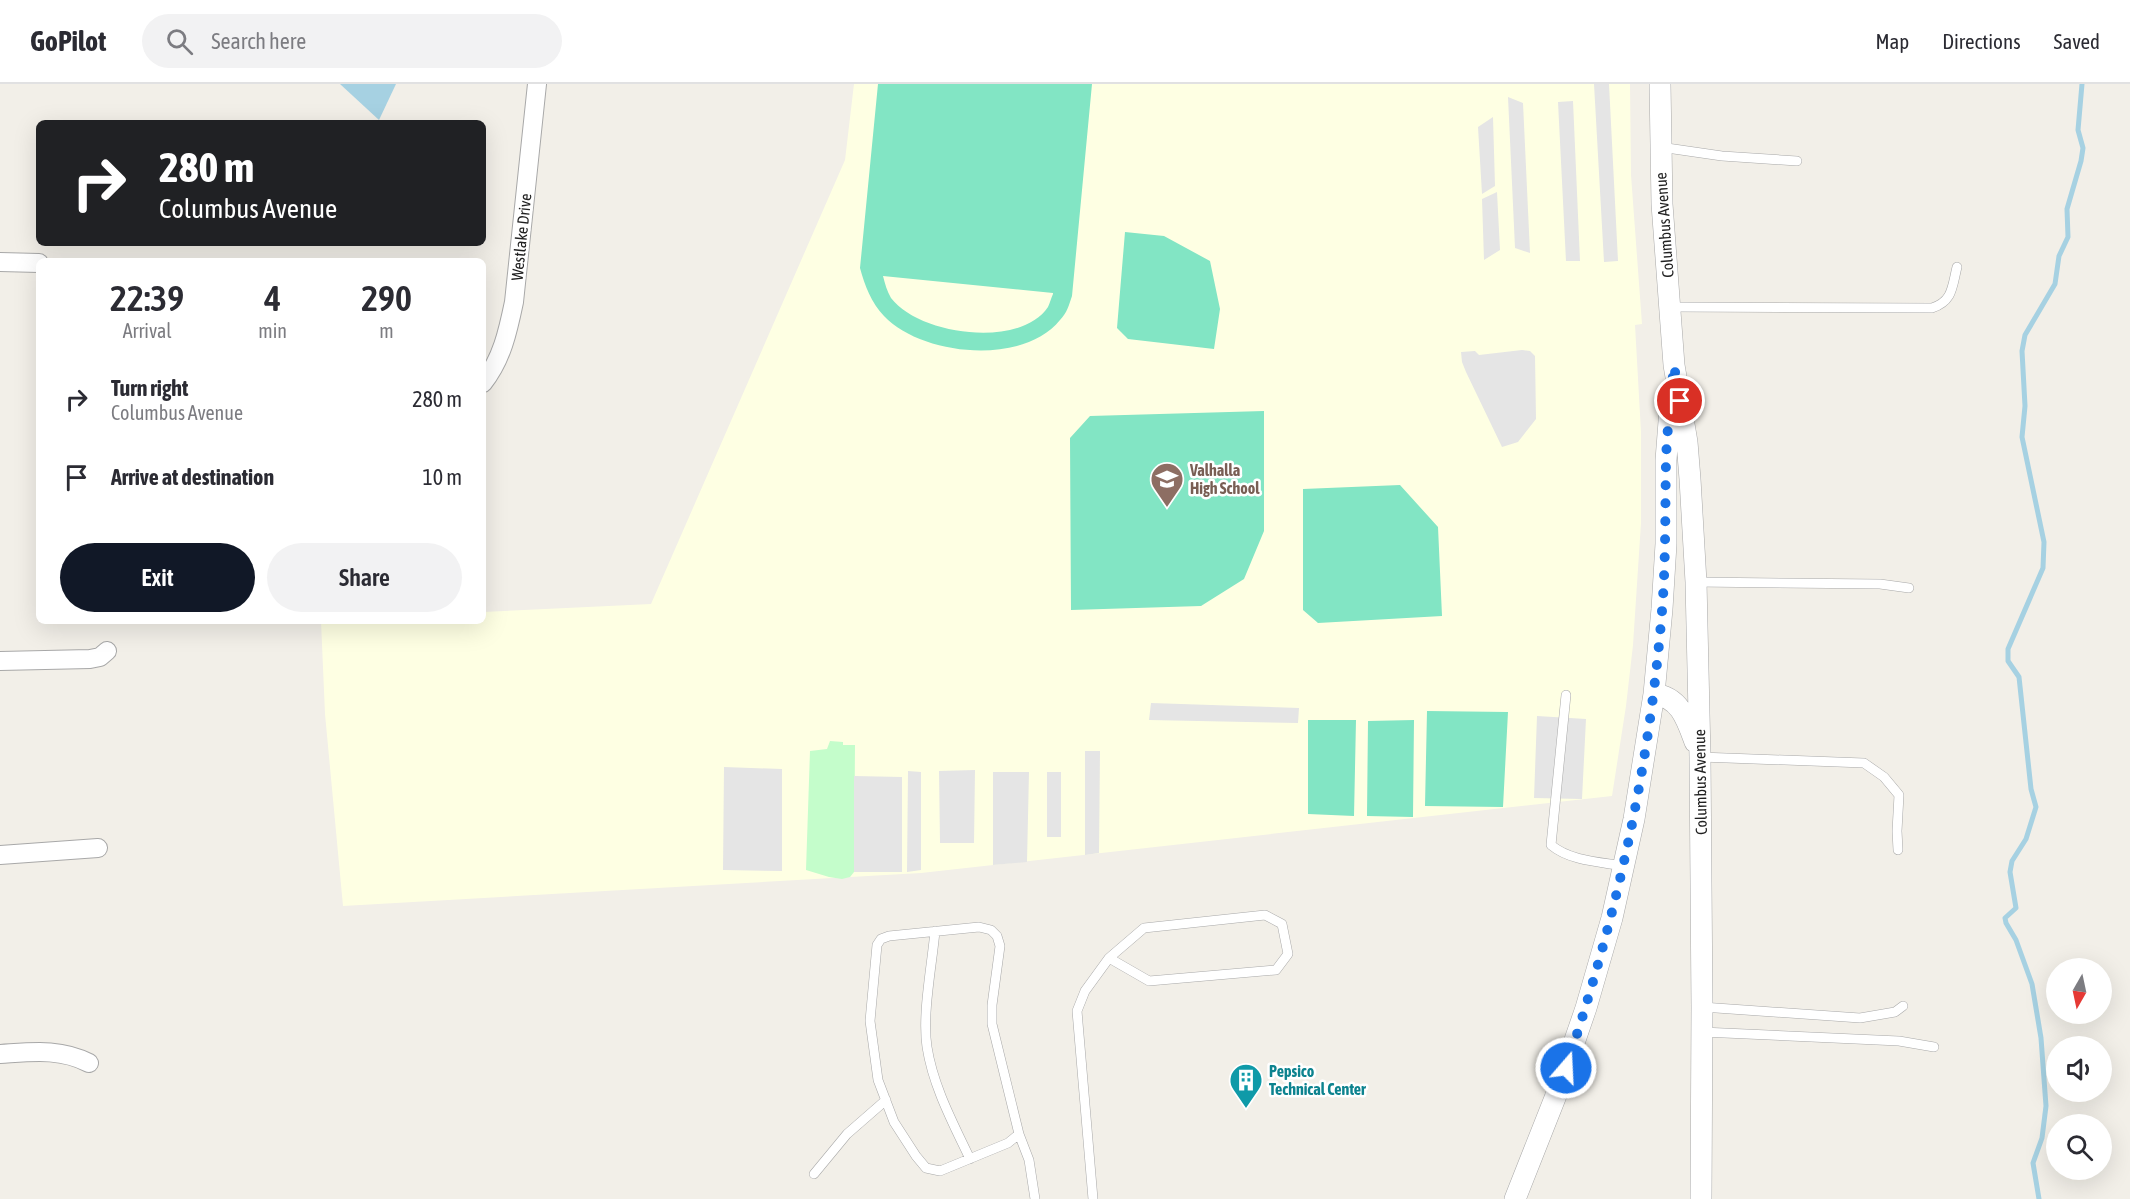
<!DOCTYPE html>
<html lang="en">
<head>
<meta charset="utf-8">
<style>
  :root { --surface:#fff; --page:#f2f2f3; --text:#2b2b33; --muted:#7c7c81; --line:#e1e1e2; --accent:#111827 }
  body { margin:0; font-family:"Asap Condensed",sans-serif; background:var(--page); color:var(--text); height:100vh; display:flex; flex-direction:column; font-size:22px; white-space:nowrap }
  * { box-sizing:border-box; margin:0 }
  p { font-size:20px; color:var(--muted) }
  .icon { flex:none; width:33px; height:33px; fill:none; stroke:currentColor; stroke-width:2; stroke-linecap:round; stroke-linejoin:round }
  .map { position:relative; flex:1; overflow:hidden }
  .details { position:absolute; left:36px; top:174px; width:450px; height:366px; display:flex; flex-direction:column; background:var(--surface); border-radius:9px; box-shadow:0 6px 24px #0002 }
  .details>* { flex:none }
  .guide { position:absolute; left:36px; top:36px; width:450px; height:126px; border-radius:9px; box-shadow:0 6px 24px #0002; background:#202124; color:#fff; overflow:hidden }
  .needle { width:39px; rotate:189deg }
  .controls { position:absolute; left:2046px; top:874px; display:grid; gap:12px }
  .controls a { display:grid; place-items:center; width:66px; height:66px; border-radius:50%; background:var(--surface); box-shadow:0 6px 24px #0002; font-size:30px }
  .pin { position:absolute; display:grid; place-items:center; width:51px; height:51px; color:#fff; margin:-26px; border:3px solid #fff; border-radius:50%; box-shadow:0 2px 6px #0007 }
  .me { position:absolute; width:66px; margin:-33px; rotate:19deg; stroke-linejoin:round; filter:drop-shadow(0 0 4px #0008) }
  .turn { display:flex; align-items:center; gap:21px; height:126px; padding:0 24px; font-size:27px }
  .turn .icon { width:78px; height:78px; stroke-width:2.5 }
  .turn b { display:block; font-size:42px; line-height:51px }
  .eta { display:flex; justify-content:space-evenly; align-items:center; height:102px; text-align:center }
  .eta b { font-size:36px; font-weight:600; line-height:42px }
  .button { display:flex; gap:12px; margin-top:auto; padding:12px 24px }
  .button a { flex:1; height:69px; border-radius:36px; background:var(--accent); color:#fff; font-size:24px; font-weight:600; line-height:69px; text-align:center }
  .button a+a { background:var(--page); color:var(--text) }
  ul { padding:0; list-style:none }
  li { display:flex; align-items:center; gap:18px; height:78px; padding:0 24px }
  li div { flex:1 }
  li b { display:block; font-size:22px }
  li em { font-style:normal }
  header { display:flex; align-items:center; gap:36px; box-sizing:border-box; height:84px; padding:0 30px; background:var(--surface); border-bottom:2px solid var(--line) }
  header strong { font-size:28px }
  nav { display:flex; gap:33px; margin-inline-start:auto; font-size:21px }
  .search { width:420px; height:54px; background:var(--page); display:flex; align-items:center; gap:15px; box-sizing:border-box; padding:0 21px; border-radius:33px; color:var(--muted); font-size:22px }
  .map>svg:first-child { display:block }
  .education { fill:#feffe3 }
  .park { fill:#c4fdcb }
  .pitch { fill:#82e5c4; fill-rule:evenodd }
  .parking { fill:#e5e5e5 }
  .water { fill:#a6d1e2 }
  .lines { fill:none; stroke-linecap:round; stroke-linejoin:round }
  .stream { stroke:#a6d1e2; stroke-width:5 }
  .service-casing { stroke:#a8a8a8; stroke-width:10 }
  .minor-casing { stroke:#a8a8a8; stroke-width:20 }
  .tertiary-casing { stroke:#a8a8a8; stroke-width:22 }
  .service { stroke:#fff; stroke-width:9 }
  .minor { stroke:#fff; stroke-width:18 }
  .tertiary { stroke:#fff; stroke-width:21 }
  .route { stroke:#1a73e8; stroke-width:10; stroke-dasharray:0 18 }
  .labels { text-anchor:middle; stroke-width:5; stroke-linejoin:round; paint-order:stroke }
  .street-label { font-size:16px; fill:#212121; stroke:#fff }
  .education-label { font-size:16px; font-weight:bold; fill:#785e54; stroke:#fff; text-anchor:start }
  .culture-label { font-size:16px; font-weight:bold; fill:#0d838f; stroke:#fff; text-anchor:start }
</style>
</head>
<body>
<header>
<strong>GoPilot</strong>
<div class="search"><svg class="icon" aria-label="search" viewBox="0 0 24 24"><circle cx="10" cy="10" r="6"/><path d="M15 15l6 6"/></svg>Search here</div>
<nav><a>Map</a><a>Directions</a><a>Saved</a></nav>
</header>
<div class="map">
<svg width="2130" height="1115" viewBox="0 0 2130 1115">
  <rect width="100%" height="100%" fill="#f2efe8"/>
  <path class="education" d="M854 0H1630L1631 91 1642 240 1635 241 1641 348V439L1633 561 1626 622 1612 712 921 789 343 822 325 630 321 537H483V528L651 520 845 76Z"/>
  <path class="park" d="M830 657 843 658V661H855L854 788 850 793 842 795 829 793 806 786 810 667 827 665Z"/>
  <path class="pitch" d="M878 0H1092L1072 212C1069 221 1067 229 1060 236 1023 282 922 272 884 232 871 218 865 202 860 184ZM883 192 1053 209V210C1051 214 1050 219 1048 223 1020 265 919 251 891 214 887 207 885 200 883 192Z
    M1125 148 1164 152 1210 177 1220 225 1214 265 1128 255 1117 244Z
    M1264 327V447L1244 495 1201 522 1071 526 1070 354 1090 332Z
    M1400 401 1438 443 1442 532 1318 539 1303 526V405Z
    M1427 627 1508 628 1503 723 1425 722Z
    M1308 636H1356L1354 732 1308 730Z
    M1414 636 1413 733 1367 732 1368 637Z"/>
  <path class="parking" d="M1594 0H1609L1618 177 1604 178Z
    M1508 13 1523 19 1530 169 1515 164Z
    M1573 17 1580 177H1566L1558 18Z
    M1493 33 1495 102 1482 110 1478 43Z
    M1497 108 1500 166 1484 176 1482 115Z
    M1522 266 1530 267 1535 272 1536 335 1518 358 1502 363 1466 288 1462 278 1461 268 1475 267 1479 271Z
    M1151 619 1299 624 1298 639 1149 636Z
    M1537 632 1586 635 1582 715 1534 714Z
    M1085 667H1100L1099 769 1085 771Z
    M724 683 782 685V787L723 786Z
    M975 686 974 759H940L939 687Z
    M908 687 921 688V786L907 788Z
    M993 688H1029L1027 778 993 781Z
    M1047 688H1061V753H1047Z
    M854 692 902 693V788H854Z"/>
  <path class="water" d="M340 0H396L379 36Z"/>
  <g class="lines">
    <path class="stream" d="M2039 1115 2033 1079 2042 1054 2046 1022 2041 954 2032 900 2016 856 2006 839 2005 834 2016 824 2010 788 2012 777 2026 755 2036 723 2031 705 2019 593 2008 577V565L2043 484 2044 458 2022 353 2025 322 2022 267 2025 251 2055 200 2059 172 2068 153 2067 125 2081 77 2083 64 2078 46 2082 0"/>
    <defs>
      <path id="service" d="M1660 63 1722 72 1797 77
        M1670 223 1932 224C1953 217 1952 203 1957 183
        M1696 498 1880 500 1909 504
        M1566 611 1551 761C1570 777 1600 778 1624 782
        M1700 673 1864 679 1884 693 1899 711 1897 747 1898 766
        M979 843 991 846 997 852 1000 862 992 921V940L1019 1050 1008 1059 940 1087 926 1084 916 1072 894 1038 878 996 870 937 877 861 881 855 889 852Z
        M935 847C932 881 922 930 927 963 933 1002 953 1039 970 1075
        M1702 923 1860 934 1895 928 1903 922
        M1702 948 1899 957 1934 963
        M1019 1050 1029 1076 1035 1115
        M814 1090 847 1050 886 1016
        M1093 1115 1077 927 1085 907 1109 874 1144 844 1265 831 1282 840 1288 870 1276 886 1149 897 1109 874"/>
      <path id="minor" d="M0 178 39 179
        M483 299C502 275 508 247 514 218L537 0
        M0 577 90 575 100 573 107 567
        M0 771 98 764
        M0 970C32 968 60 964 89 979"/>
      <path id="tertiary" d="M1660 0 1662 120 1674 281 1687 358 1690 395 1696 498 1700 673 1702 923 1701 1115
        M1654 610C1680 613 1687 636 1695 658
        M1515 1115 1555 1014 1586 924 1612 834 1634 735 1654 610 1662 525 1666 460V376L1671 312"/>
    </defs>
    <use href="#service" class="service-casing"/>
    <use href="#minor" class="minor-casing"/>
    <use href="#tertiary" class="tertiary-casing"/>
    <use href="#service" class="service"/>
    <use href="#minor" class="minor"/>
    <use href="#tertiary" class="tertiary"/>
  </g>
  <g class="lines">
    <path class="route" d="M1566 984C1617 831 1649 687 1662 527 1666 477 1665 427 1666 377 1667 345 1671 313 1674 282L1680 317"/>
  </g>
  <defs>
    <symbol id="school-pin" viewBox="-11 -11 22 30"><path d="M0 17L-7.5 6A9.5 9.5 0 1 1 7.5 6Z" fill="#8d6e63" stroke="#fff"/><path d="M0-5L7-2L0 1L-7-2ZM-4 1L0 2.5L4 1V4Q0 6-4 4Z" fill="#fff"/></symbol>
    <symbol id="building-pin" viewBox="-11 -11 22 30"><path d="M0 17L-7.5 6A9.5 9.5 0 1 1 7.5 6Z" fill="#0f9aa8" stroke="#fff"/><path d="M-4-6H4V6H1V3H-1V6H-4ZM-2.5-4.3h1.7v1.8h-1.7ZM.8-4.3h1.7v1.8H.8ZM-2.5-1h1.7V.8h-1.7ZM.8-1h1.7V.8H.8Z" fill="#fff"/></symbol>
  </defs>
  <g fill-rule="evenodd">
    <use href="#school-pin" x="1148" y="376" width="38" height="52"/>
    <use href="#building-pin" x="1227" y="977" width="38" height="52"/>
  </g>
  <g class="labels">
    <g class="street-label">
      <text transform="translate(1664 141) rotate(-94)" y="6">Columbus Avenue</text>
      <text transform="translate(521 153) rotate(-84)" y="6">Westlake Drive</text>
      <text transform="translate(1700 698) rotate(-91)" y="6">Columbus Avenue</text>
    </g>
    <g class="education-label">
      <text x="1190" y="392">Valhalla<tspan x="1190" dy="18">High School</tspan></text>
    </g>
    <g class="culture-label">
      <text x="1269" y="993">Pepsico<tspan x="1269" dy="18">Technical Center</tspan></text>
    </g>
  </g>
</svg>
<div class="controls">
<a><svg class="needle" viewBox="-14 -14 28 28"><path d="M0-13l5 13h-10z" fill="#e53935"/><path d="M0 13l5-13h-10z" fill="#7c7c81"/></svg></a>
<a><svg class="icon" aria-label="sound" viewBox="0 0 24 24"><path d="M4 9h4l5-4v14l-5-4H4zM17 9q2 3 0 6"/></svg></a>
<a><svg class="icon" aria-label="search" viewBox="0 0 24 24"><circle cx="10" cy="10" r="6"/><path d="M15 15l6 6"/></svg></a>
</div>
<div class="pin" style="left:1680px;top:317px;background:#d93025"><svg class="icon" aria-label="arrive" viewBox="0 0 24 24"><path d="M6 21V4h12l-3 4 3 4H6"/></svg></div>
<svg class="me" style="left:1566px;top:984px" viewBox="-20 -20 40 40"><circle r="17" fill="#1a73e8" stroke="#fff" stroke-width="3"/><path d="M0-11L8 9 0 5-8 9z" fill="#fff"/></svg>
<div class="guide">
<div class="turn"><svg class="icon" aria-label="right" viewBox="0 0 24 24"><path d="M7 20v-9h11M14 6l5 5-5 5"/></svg><div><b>280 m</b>Columbus Avenue</div></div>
</div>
<section class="details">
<div class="eta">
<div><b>22:39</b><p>Arrival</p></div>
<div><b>4</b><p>min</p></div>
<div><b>290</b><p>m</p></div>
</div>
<ul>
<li><svg class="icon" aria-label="right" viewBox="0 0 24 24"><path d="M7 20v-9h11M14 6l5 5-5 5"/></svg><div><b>Turn right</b><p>Columbus Avenue</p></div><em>280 m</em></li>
<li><svg class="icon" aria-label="arrive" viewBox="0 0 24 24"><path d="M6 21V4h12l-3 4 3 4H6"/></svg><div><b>Arrive at destination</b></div><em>10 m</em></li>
</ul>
<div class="button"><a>Exit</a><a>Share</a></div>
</section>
</div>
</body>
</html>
